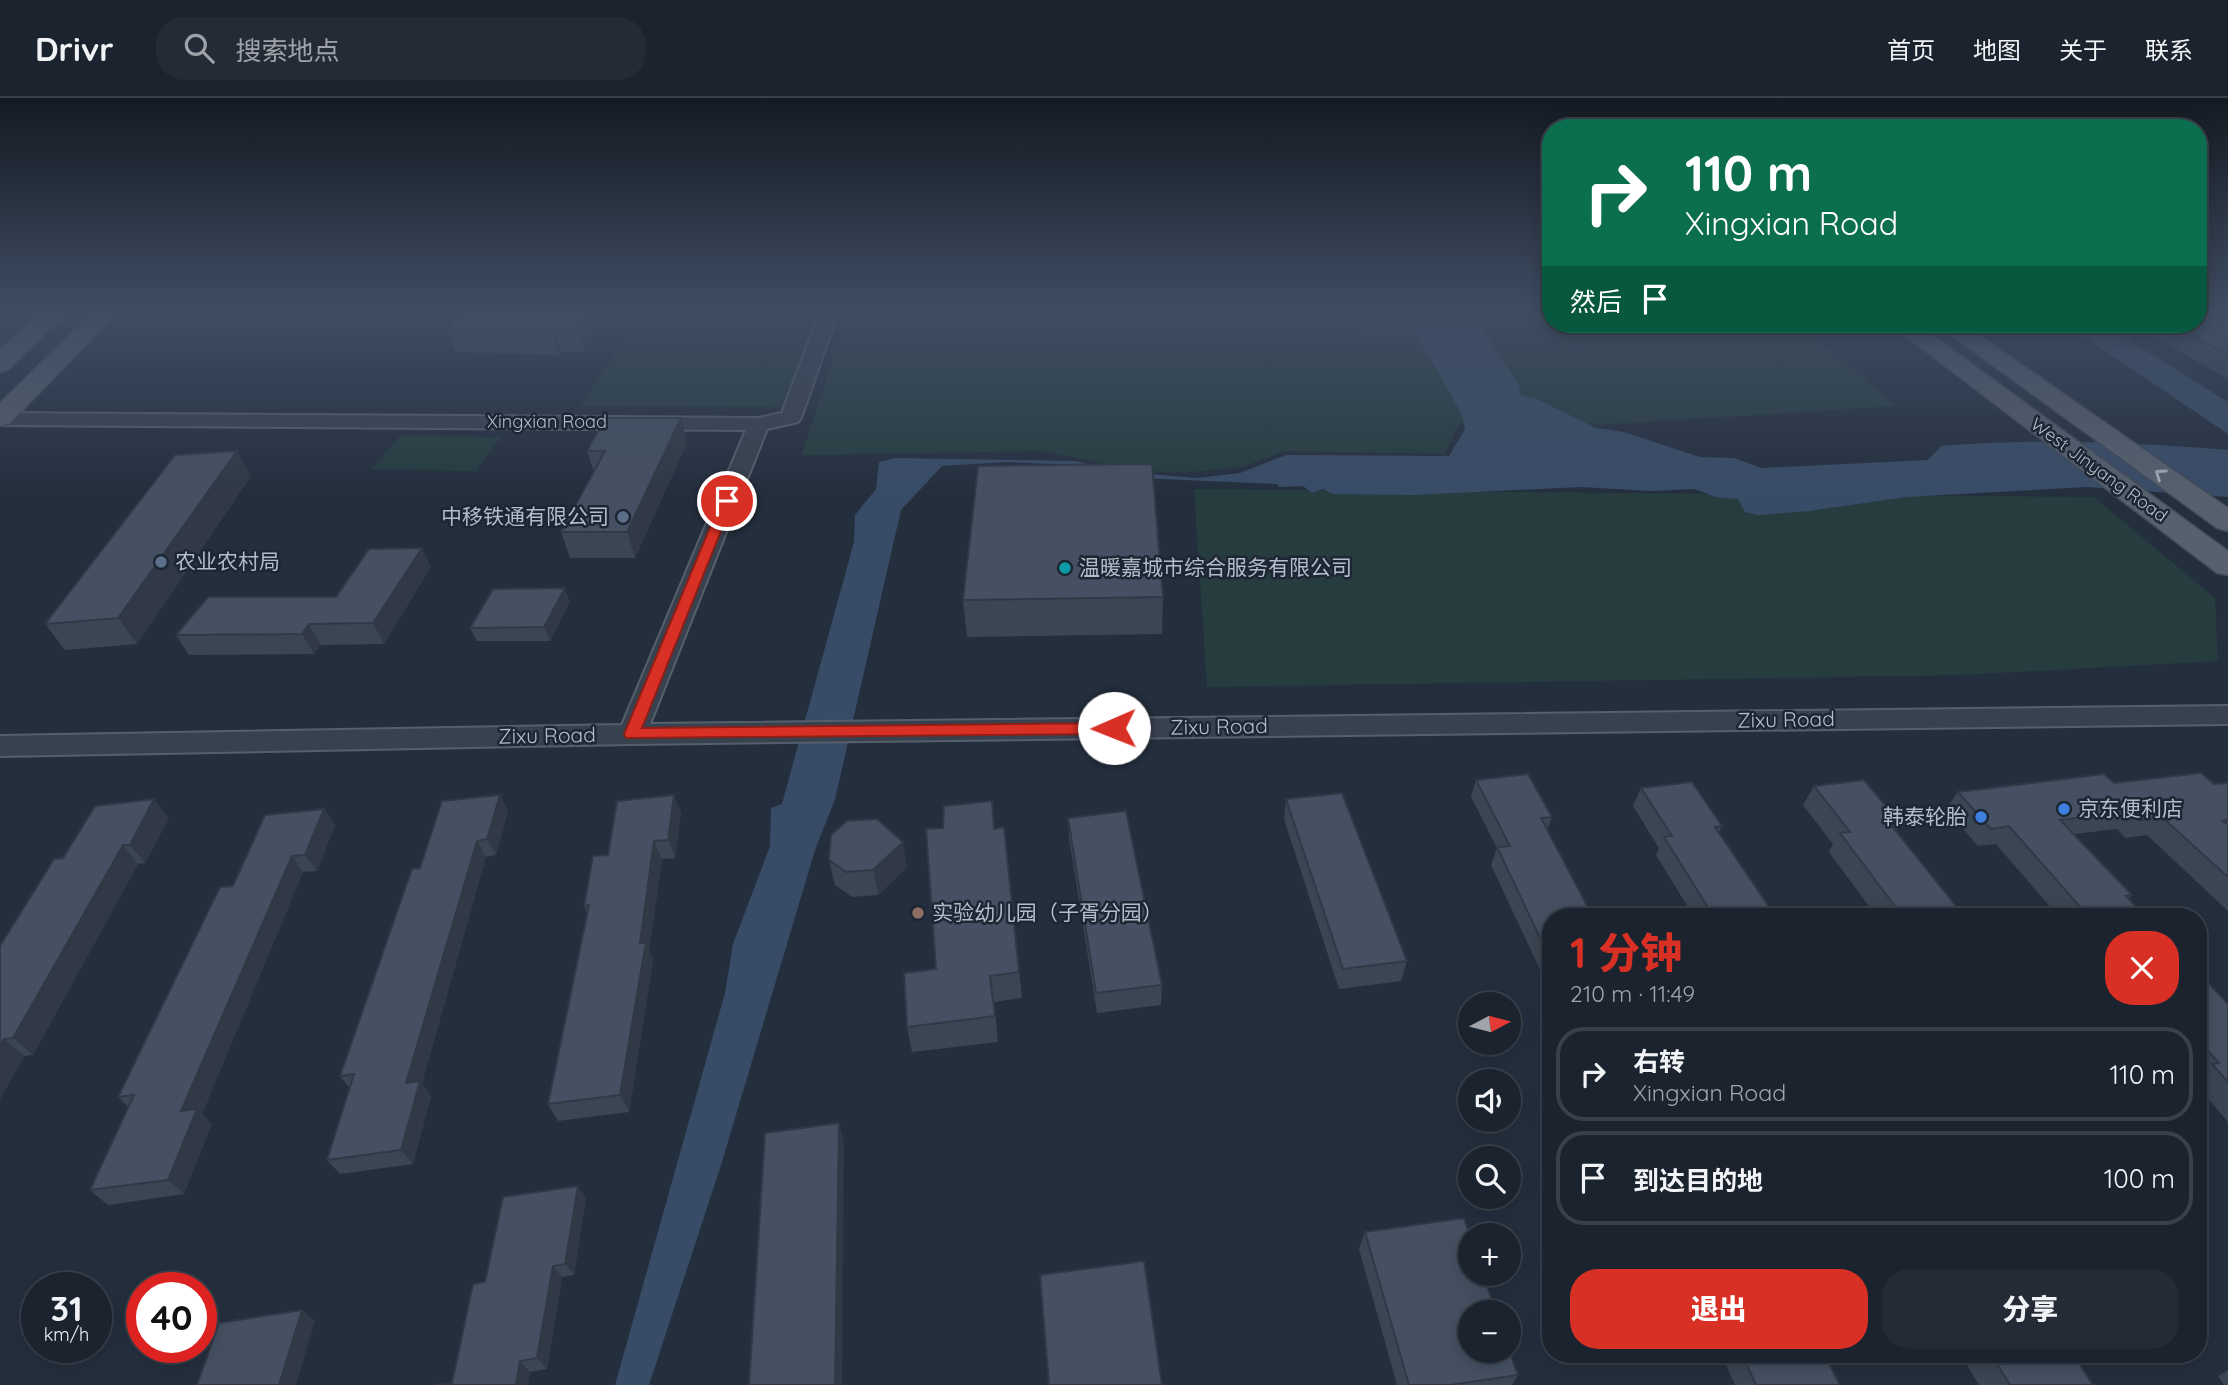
<!DOCTYPE html>
<html lang="zh">
<head>
<meta charset="utf-8">
<style>
  :root { --surface:#1b232e; --page:#242b36; --text:#f1f3f6; --muted:#a0a4aa; --line:#39404a; --accent:#d93025 }
  body { margin:0; font-family:Quicksand,"Noto Sans SC",sans-serif; background:var(--page); color:var(--text); height:100vh; display:flex; flex-direction:column; font-size:26px; white-space:nowrap }
  * { box-sizing:border-box; margin:0 }
  p { font-size:23px; color:var(--muted) }
  .icon { flex:none; width:38px; height:38px; fill:none; stroke:currentColor; stroke-width:2; stroke-linecap:round; stroke-linejoin:round }
  .map { position:relative; flex:1; overflow:hidden }
  .panel { position:absolute; left:1542px; top:810px; width:665px; height:455px; display:flex; flex-direction:column; background:var(--surface); border-radius:28px; box-shadow:0 4px 18px #0003,0 0 0 2px var(--line) }
  .panel>* { flex:none }
  .banner { position:absolute; left:1542px; top:21px; width:665px; height:214px; border-radius:28px; box-shadow:0 4px 18px #0003,0 0 0 2px var(--line); background:#0b6e4f; color:#fff; overflow:hidden }
  .needle { width:46px; rotate:83deg }
  .buttons { position:absolute; left:1458px; top:894px; display:grid; gap:14px }
  .buttons a { display:grid; place-items:center; width:63px; height:63px; border-radius:50%; background:var(--surface); box-shadow:0 4px 18px #0003,0 0 0 2px var(--line); font-size:35px }
  .speed { position:absolute; left:21px; top:1174px; display:flex; gap:14px; font-size:35px; font-weight:700; text-align:center }
  .speed>* { display:grid; place-content:center; width:91px; height:91px; border-radius:50%; background:var(--surface); box-shadow:0 4px 18px #0003,0 0 0 2px var(--line); line-height:1 }
  .speed small { font-size:18px; font-weight:400 }
  .speed .limit { border:10px solid #d22; background:#fff; color:#111 }
  .pin { position:absolute; display:grid; place-items:center; width:60px; height:60px; color:#fff; margin:-30px; border:4px solid #fff; border-radius:50%; box-shadow:0 2px 7px #0007 }
  .me { position:absolute; width:77px; margin:-38px; rotate:269deg; stroke-linejoin:round; filter:drop-shadow(0 0 5px #0008) }
  .turn { display:flex; align-items:center; gap:24px; height:147px; padding:0 28px; font-size:32px }
  .turn .icon { width:91px; height:91px; stroke-width:2.5 }
  .turn b { display:block; font-size:49px; line-height:60px }
  .then { display:flex; align-items:center; height:66px; padding:0 28px; background:#0003; gap:14px; font-size:26px }
  .round { display:grid; place-items:center; flex:none; width:74px; height:74px; border-radius:28px; background:var(--page) }
  .headline { display:flex; align-items:center; justify-content:space-between; height:119px; padding:0 28px }
  h1 { font-size:42px; font-weight:800; line-height:52px; color:var(--accent) }
  .cta { display:flex; gap:14px; margin-top:auto; padding:14px 28px }
  .cta a { flex:1; height:80px; border-radius:28px; background:var(--accent); color:#fff; font-size:28px; font-weight:800; line-height:80px; text-align:center }
  .cta a+a { background:var(--page); color:var(--text) }
  ul { padding:0; list-style:none }
  li { display:flex; align-items:center; gap:21px; height:94px; margin:0 14px 10px; padding:0 14px; border:4px solid var(--line); border-radius:28px }
  li div { flex:1 }
  li b { display:block; font-size:26px }
  li em { font-style:normal }
  header { display:flex; align-items:center; gap:42px; box-sizing:border-box; height:98px; padding:0 35px; background:var(--surface); border-bottom:2px solid var(--line) }
  header strong { font-size:33px }
  nav { display:flex; gap:38px; margin-inline-start:auto; font-size:24px }
  .search { width:490px; height:63px; background:var(--page); display:flex; align-items:center; gap:18px; box-sizing:border-box; padding:0 24px; border-radius:28px; color:var(--muted); font-size:26px }
  .map>svg:first-child { display:block }
  .green { fill:#263c3f }
  .water { fill:#394c67 }
  .lines { fill:none; stroke-linecap:round; stroke-linejoin:round }
  .minor-casing { stroke:#565f6c; stroke-width:4 }
  .major-casing { stroke:#414a57; stroke-width:3 }
  .minor { fill:#38414e; fill-rule:evenodd }
  .major { fill:#56606e; fill-rule:evenodd }
  .wall { fill:#3b4654 }
  .shaded-wall { fill:#303945 }
  .building { fill:#455162; stroke:#303945; stroke-width:2 }
  .oneway { stroke:#a1aab7 }
  .route { fill:#d93025; stroke:#8d1f18; stroke-width:2 }
  .service-dot { fill:#5c6f8a; stroke:#1d2633; stroke-width:2.5 }
  .culture-dot { fill:#0f9aa8; stroke:#1d2633; stroke-width:2.5 }
  .shop-dot { fill:#3f7fe0; stroke:#1d2633; stroke-width:2.5 }
  .education-dot { fill:#8d6e63; stroke:#1d2633; stroke-width:2.5 }
  .labels { text-anchor:middle; stroke-width:5; stroke-linejoin:round; paint-order:stroke }
  .far-street-label { font-size:18px; fill:#b4bcc9; stroke:#1d2633 }
  .poi-label { font-size:21px; fill:#b4bcc9; stroke:#1d2633; text-anchor:start }
  .street-label { font-size:21px; fill:#b4bcc9; stroke:#1d2633 }
</style>
</head>
<body>
<header>
<strong>Drivr</strong>
<div class="search"><svg class="icon" aria-label="search" viewBox="0 0 24 24"><circle cx="10" cy="10" r="6"/><path d="M15 15l6 6"/></svg>搜索地点</div>
<nav><a>首页</a><a>地图</a><a>关于</a><a>联系</a></nav>
</header>
<div class="map">
<svg width="2228" height="1287" viewBox="0 0 2228 1287">
  <rect width="100%" height="100%" fill="#242f3e"/>
  <path class="green" d="M642 214H821L784 309 580 308Z
    M847 214H1550V226H1798L1897 308 1597 327 1460 325 1444 356 1284 353 1243 369 1181 375 1137 372 1043 353 802 357Z
    M400 338 501 339 476 373 371 371Z
    M1194 391 2094 399 2215 500 2218 563 1961 577 1207 589Z"/>
  <path class="water" d="M1404 214H1467L1476 221 1518 286 1521 298 1535 300 1596 330 1624 334 1700 359 1734 360 1761 370 1928 362 1941 348C2032 340 2137 344 2228 352V399L2087 389 1907 399 1809 413 1758 417 1745 414 1738 401 1715 399 1695 391 1650 393 1581 389 1413 397 1333 396 1323 391 1312 395 1303 388 1279 389 1277 386 1117 379 1073 367 1006 364 942 368 901 412 835 701 815 752 721 1067 649 1287H615L725 895 733 846 770 748 771 710 782 706 854 444 855 417 876 391 879 364 895 360 1075 363 1124 374 1197 380 1240 375 1286 357 1449 358 1465 331 1462 317Z
    M2065 226H2103L2228 304V336Z"/>
  <g class="lines">
    <defs>
      <path id="minor" d="M820 214H838L801 320 798 324 767 331 650 626 2228 608V626L632 646 0 658V638L622 627 746 332 0 327V315L759 320 782 315Z"/>
      <path id="major" d="M42 214H67L9 271 0 274V252Z
        M93 214H118L9 326 0 328V305Z
        M1890 226H1917L2228 453V477L2217 475Z
        M1936 226H1963L2228 410V433L2217 430Z"/>
    </defs>
    <use href="#minor" class="minor-casing"/>
    <use href="#major" class="major-casing"/>
    <use href="#minor" class="minor"/>
    <use href="#major" class="major"/>
  </g>
  <path class="wall" d="M462 214H611L584 254H562L560 257 456 254 447 231Z
    M1354 214H1408L1411 219 1408 236 1366 238Z
    M2228 214V281L2132 226H2198Z
    M687 345 635 460H570L561 434 594 374 587 353Z
    M251 378 137 546 65 552 45 526Z
    M431 469 384 546 321 547 314 556 189 557 176 537 336 499Z
    M1163 499 1162 536 967 539 963 502Z
    M570 504 550 543H477L470 530Z
    M1476 682 1552 719 1547 732 1550 819V893L1491 767 1497 750 1471 699Z
    M2114 685 2214 686 2228 685V813L2147 737 2125 740 2117 731 2074 736 2132 797 2129 800 2146 819H2059L1996 746 1978 748 1946 711 1958 694Z
    M1814 688 1901 726 1896 733 1965 819H1877L1829 754 1833 746 1803 707Z
    M1641 690 1722 728 1719 734 1776 819H1694L1656 757 1659 750 1633 708Z
    M500 697 508 713 496 757 486 759 422 985 431 998 413 1066 340 1076 327 1062 350 990 340 978 420 770Z
    M674 697 681 715 675 760 662 761 649 852 653 862 629 1014 558 1023 548 1006 587 816 584 808 608 757Z
    M1286 701 1407 863 1401 883 1339 891 1284 721Z
    M324 711 335 727 317 773 303 774 202 1016 212 1026 184 1096 108 1107 90 1092 128 1009 118 999Z
    M169 720 145 765 138 766 33 957 24 958 0 1001V848L63 760Z
    M1068 720 1162 887 1161 907 1097 915 1069 740Z
    M1004 729 1022 900 994 904 998 944 912 954 907 929Z
    M829 762 907 769 878 797 852 799 835 787Z
    M2198 874 2228 906V1024L2198 989Z
    M586 1100 574 1177 562 1179 547 1271 530 1274 528 1287H437L452 1285 485 1184Z
    M1365 1134 1518 1277 1512 1287H1397L1359 1151Z
    M1721 1256H1824L1840 1287H1735Z
    M1960 1256H2073L2093 1287H1979Z
    M2228 1272V1287H2224L2218 1278Z"/>
  <path class="shaded-wall" d="M589 214H611L584 254 576 231Z
    M555 231 562 254 560 257 552 234Z
    M681 320 687 345 635 460 627 434Z
    M237 353 251 378 137 546 118 520Z
    M422 450 431 469 384 546 373 525Z
    M565 490 570 504 550 543 544 529Z
    M309 526 321 547 314 556 302 536Z
    M500 697 508 713 496 757 487 741Z
    M674 697 681 715 675 760 668 742Z
    M154 701 169 720 145 765 130 747Z
    M324 711 335 727 317 773 305 757Z
    M477 743 486 759 422 985 431 998 413 1066 401 1052 406 985Z
    M654 743 662 761 649 852 653 862 629 1014 620 997 640 845Z
    M903 744 907 769 878 797 873 772Z
    M123 747 138 766 33 957 13 940Z
    M292 758 303 774 202 1016 212 1026 184 1096 168 1082 181 1013Z
    M4 941 24 958 0 1001V947Z
    M839 1025 844 1044 842 1287H835Z
    M578 1088 586 1100 574 1177 565 1166Z
    M553 1168 562 1179 547 1271 537 1260Z
    M302 1212 315 1223 296 1287H279Z
    M520 1263 530 1274 528 1287H516Z"/>
  <path class="building" d="M462 214H589L576 231H555L552 234 447 231Z
    M1365 214H1408L1411 219 1368 220Z
    M2198 214H2228V257L2171 226H2198Z
    M606 320H681L627 434H561L605 353H587Z
    M237 353 118 520 45 526 175 357Z
    M1152 366 1163 499 963 502 978 368Z
    M422 450 373 525 309 526 302 536 176 537 208 499H336L369 451Z
    M565 490 544 529 470 530 493 491Z
    M2201 675 2214 686 2228 685V722L2223 723 2228 727V779L2162 719 2140 722 2132 713 2060 722 2132 797 2126 798 2146 819H2089L2009 728 1991 731 1958 694 2104 676 2114 685Z
    M1528 676 1552 719 1541 720 1593 819H1550V861L1497 749 1510 748 1476 682Z
    M1864 682 1901 726 1891 727 1965 819H1903L1840 735 1850 734 1814 688Z
    M1692 684 1722 728 1715 729 1776 819H1714L1664 739 1672 738 1641 690Z
    M1342 695 1407 863 1343 871 1286 701Z
    M500 697 487 741 477 743 406 985 420 983 401 1052 327 1062 354 976 340 978 412 771 420 770 442 703Z
    M674 697 668 742 654 743 640 845 646 844 620 997 548 1006 589 807 584 808 593 758 608 757 617 703Z
    M154 701 130 747H123L13 940 4 941 0 947V848L54 761 63 760 95 708Z
    M992 703 994 731 1004 729 1019 874 990 878 995 918 907 929 904 875 936 871 926 731 943 730 944 708Z
    M324 711 305 757 292 758 181 1013 197 1011 168 1082 90 1092 134 997 118 999 220 789 233 788 265 717Z
    M1126 713 1162 887 1096 895 1068 720Z
    M877 721 903 744 873 772 846 774 829 762 831 737 847 723Z
    M2198 874 2228 906V984L2212 966 2219 965 2198 942Z
    M839 1025 835 1287H749L765 1035Z
    M578 1088 565 1166 553 1168 537 1260 520 1263 516 1287H437L452 1285 473 1186 485 1184 503 1099Z
    M1464 1120 1470 1138V1176H1483L1496 1214H1470V1253H1508V1249L1518 1277 1450 1287H1409L1365 1134Z
    M1144 1163 1162 1287H1049L1040 1177Z
    M302 1212 279 1287H197L219 1225Z
    M1742 1256H1824L1840 1287H1756Z
    M1991 1256H2073L2093 1287H2010Z"/>
  <defs><path id="oneway-chevron" d="M-2-3.5L2.5 0L-2 3.5" fill="none" stroke-width="1.6" stroke-linecap="round" stroke-linejoin="round" transform="scale(1.75)"/></defs>
  <use class="oneway" href="#oneway-chevron" transform="translate(2160 376) rotate(-145)"/>
  <linearGradient id="sky" x2="0" y2="1"><stop stop-color="#141a22"/><stop offset="0.54" stop-color="#3f4d63"/><stop offset="1" stop-color="#3f4d63" stop-opacity="0"/></linearGradient>
  <rect width="2228" height="394" fill="url(#sky)"/>
  <path class="route" d="M727 399 733 403 642 630 1114 625 1122 630 1114 636 626 640 624 636 721 403Z"/>
  <g class="service-dot">
    <circle cx="623" cy="419" r="7"/>
    <circle cx="161" cy="464" r="7"/>
  </g>
  <circle class="culture-dot" cx="1065" cy="470" r="7"/>
  <g class="shop-dot">
    <circle cx="2064" cy="711" r="7"/>
    <circle cx="1981" cy="719" r="7"/>
  </g>
  <circle class="education-dot" cx="918" cy="815" r="7"/>
  <g class="labels">
    <g class="far-street-label">
      <text x="547" y="330">Xingxian Road</text>
      <text transform="translate(2099 372) rotate(36)" y="6">West Jinyang Road</text>
    </g>
    <g class="poi-label">
      <text x="609" y="426" text-anchor="end">中移铁通有限公司</text>
      <text x="175" y="471">农业农村局</text>
      <text x="1079" y="477">温暖嘉城市综合服务有限公司</text>
      <text x="2078" y="718">京东便利店</text>
      <text x="1967" y="726" text-anchor="end">韩泰轮胎</text>
      <text x="932" y="822">实验幼儿园（子胥分园）</text>
    </g>
    <g class="street-label">
      <text transform="translate(1786 622) rotate(-1)" y="7">Zixu Road</text>
      <text transform="translate(1219 629) rotate(-1)" y="7">Zixu Road</text>
      <text transform="translate(547 638) rotate(-1)" y="7">Zixu Road</text>
    </g>
  </g>
</svg>
<div class="buttons">
<a><svg class="needle" viewBox="-14 -14 28 28"><path d="M0-13l5 13h-10z" fill="#e53935"/><path d="M0 13l5-13h-10z" fill="#a0a4aa"/></svg></a>
<a><svg class="icon" aria-label="sound" viewBox="0 0 24 24"><path d="M4 9h4l5-4v14l-5-4H4zM17 9q2 3 0 6"/></svg></a>
<a><svg class="icon" aria-label="search" viewBox="0 0 24 24"><circle cx="10" cy="10" r="6"/><path d="M15 15l6 6"/></svg></a>
<a>+</a>
<a>−</a>
</div>
<div class="speed"><div>31<small>km/h</small></div><div class="limit">40</div></div>
<div class="pin" style="left:727px;top:403px;background:#d93025"><svg class="icon" aria-label="arrive" viewBox="0 0 24 24"><path d="M6 21V4h12l-3 4 3 4H6"/></svg></div>
<svg class="me" style="left:1114px;top:630px" viewBox="-20 -20 40 40"><circle r="19" fill="#fff"/><path d="M0-13L10 11 0 6-10 11z" fill="#d93025"/></svg>
<div class="banner">
<div class="turn"><svg class="icon" aria-label="right" viewBox="0 0 24 24"><path d="M7 20v-9h11M14 6l5 5-5 5"/></svg><div><b>110 m</b>Xingxian Road</div></div>
<div class="then">然后<svg class="icon" aria-label="arrive" viewBox="0 0 24 24"><path d="M6 21V4h12l-3 4 3 4H6"/></svg></div>
</div>
<section class="panel">
<div class="headline"><div><h1>1 分钟</h1><p>210 m · 11:49</p></div><a class="round" style="background:#d93025;color:#fff"><svg class="icon" aria-label="close" viewBox="0 0 24 24"><path d="M6 6l12 12M18 6L6 18"/></svg></a></div>
<ul>
<li><svg class="icon" aria-label="right" viewBox="0 0 24 24"><path d="M7 20v-9h11M14 6l5 5-5 5"/></svg><div><b>右转</b><p>Xingxian Road</p></div><em>110 m</em></li>
<li><svg class="icon" aria-label="arrive" viewBox="0 0 24 24"><path d="M6 21V4h12l-3 4 3 4H6"/></svg><div><b>到达目的地</b></div><em>100 m</em></li>
</ul>
<div class="cta"><a>退出</a><a>分享</a></div>
</section>
</div>
</body>
</html>
